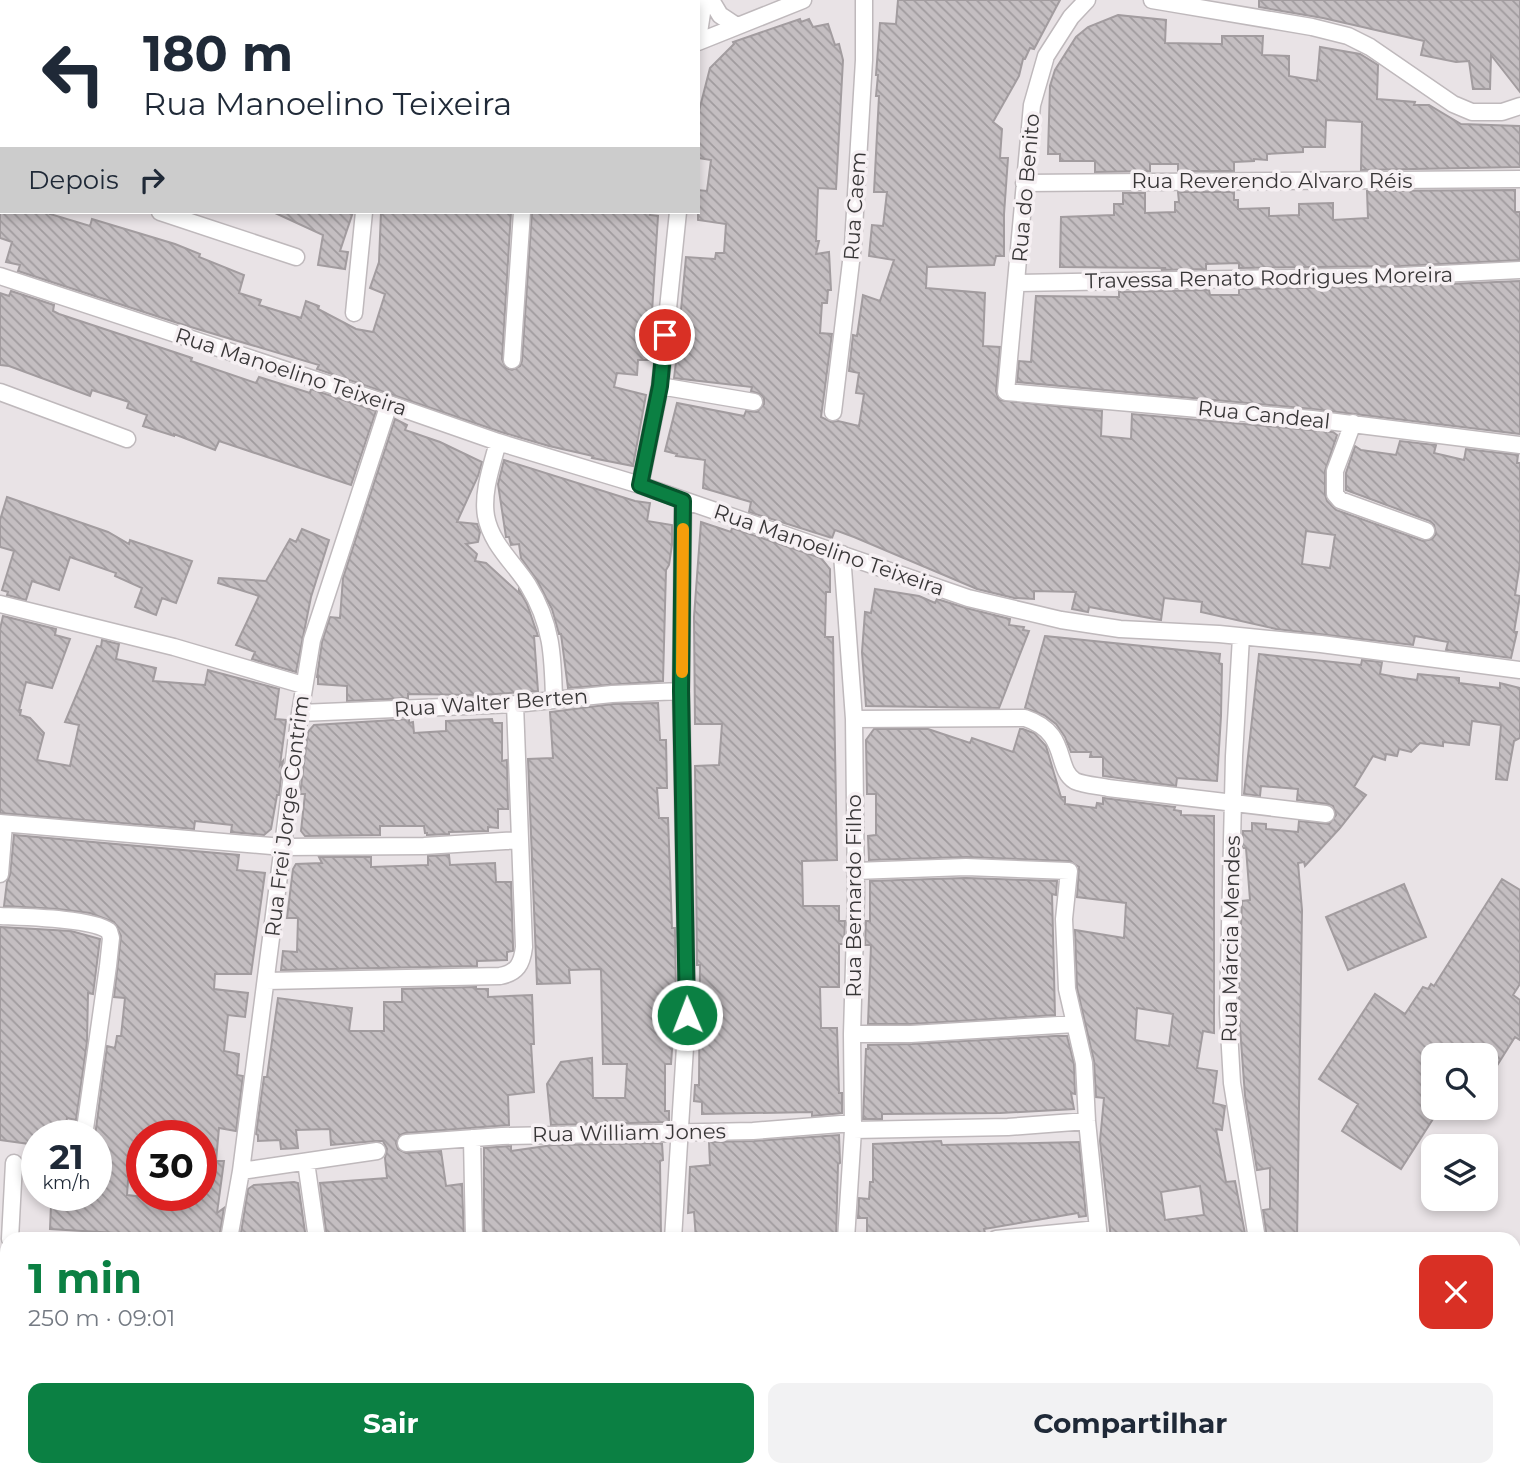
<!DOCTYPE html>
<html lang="pt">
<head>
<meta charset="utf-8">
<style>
  :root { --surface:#fff; --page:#f2f2f3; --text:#1f2937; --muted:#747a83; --accent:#0b8043 }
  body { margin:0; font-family:Montserrat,sans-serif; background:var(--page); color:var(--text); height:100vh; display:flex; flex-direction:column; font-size:26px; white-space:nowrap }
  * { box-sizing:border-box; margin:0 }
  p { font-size:23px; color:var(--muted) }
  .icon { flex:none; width:38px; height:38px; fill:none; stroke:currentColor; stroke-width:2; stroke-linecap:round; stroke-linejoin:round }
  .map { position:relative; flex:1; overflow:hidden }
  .drawer { position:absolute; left:0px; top:1232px; width:1521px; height:245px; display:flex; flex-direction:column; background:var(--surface); border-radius:21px 21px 0 0; box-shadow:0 4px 10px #0003 }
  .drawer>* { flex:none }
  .banner { position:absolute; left:0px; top:0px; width:700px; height:214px; box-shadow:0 4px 10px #0003; background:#fff; color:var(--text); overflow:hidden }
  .controls { position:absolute; left:1421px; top:1043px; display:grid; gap:14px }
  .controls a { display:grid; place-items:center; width:77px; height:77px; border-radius:14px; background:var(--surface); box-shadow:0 4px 10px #0003; font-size:35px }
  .speed { position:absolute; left:21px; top:1120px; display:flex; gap:14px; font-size:35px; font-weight:700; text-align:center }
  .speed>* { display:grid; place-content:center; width:91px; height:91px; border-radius:50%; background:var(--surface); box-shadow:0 4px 10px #0003; line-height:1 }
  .speed small { font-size:18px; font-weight:400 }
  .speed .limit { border:10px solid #d22; background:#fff; color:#111 }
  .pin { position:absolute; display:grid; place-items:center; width:60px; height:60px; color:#fff; margin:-30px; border:4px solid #fff; border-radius:50%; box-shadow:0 2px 7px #0007 }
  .me { position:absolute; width:77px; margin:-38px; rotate:359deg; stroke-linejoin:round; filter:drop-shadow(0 0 5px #0008) }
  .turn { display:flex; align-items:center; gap:24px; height:147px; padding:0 28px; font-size:32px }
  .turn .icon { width:91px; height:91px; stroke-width:2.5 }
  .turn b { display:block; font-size:49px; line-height:60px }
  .then { display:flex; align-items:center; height:66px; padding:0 28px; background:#0003; gap:14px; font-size:26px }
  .round { display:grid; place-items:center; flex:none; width:74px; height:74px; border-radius:14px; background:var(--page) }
  .overview { display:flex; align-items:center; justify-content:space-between; height:119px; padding:0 28px }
  h1 { font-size:42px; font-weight:700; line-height:52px; color:var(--accent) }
  .button { display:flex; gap:14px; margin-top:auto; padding:14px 28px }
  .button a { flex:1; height:80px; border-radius:14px; background:var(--accent); color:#fff; font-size:28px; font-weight:700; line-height:80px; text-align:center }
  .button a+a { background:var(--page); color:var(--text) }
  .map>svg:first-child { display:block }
  .park { fill:url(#park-dots) }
  .building { fill:url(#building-back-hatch); stroke:#a29c9f; stroke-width:2; fill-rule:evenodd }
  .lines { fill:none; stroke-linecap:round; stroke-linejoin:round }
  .street-casing { stroke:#bfb9bc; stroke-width:19 }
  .primary-casing { stroke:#bfb9bc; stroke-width:28 }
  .street { stroke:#fff; stroke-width:16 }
  .primary { stroke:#fff; stroke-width:24 }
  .route-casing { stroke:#07532c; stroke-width:18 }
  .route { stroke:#0b8043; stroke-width:12 }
  .slow { stroke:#f59e0b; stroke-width:12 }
  .labels { text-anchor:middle; stroke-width:7; stroke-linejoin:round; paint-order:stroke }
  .street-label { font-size:21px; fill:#393738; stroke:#f6f0f3 }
</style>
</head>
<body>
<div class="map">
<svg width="1520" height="1477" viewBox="0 0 1520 1477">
  <defs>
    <pattern id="park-dots" width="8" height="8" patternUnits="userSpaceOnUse" patternTransform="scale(1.75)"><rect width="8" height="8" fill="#eac0d6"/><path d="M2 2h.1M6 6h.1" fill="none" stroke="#c9a6b8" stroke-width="1.8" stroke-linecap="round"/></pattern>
    <pattern id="building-back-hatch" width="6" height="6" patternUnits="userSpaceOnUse" patternTransform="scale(1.75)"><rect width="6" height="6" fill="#c4bec1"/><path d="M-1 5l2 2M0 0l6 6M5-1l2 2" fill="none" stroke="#a09b9e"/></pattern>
  </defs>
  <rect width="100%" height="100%" fill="#e9e3e6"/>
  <path class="park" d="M1520 1334V1477H1385L1380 1470H1514V1335Z"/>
  <path class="building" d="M898 0H1060L1034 49 1030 48 1025 59H1023L1019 76 993 122 1002 129 1000 158H1008L1004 214V256H996L994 265 927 267 926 288 985 293 983 346 1000 347 996 391 999 400 1102 411 1101 436 1131 439 1132 414 1333 432 1337 435 1325 471V494L1327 501 1336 510 1423 541 1432 539 1436 534 1434 525 1430 521 1346 490V473L1355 446 1361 450 1396 455 1400 441 1436 445 1434 453 1464 460 1466 449 1518 455 1517 463H1520V563L1515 595 1520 596 1514 632H1517L1511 658 1446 650 1448 642 1415 636 1413 645 1276 629 1201 612 1202 602 1164 598 1161 620 1089 607 1088 612 1072 609 1076 592 1034 591V599L1014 598 977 589 854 537 835 530 832 538 749 512 751 502 703 488 705 460 676 456 677 454 665 451 677 403 744 416 746 411 757 412 764 404V398L760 394 751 391 752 387 674 378 676 362H673L677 331H679L686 257 715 259 716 253H724L726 224 698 220V190L707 191 711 160 698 158 699 111 710 68 734 44 733 42 800 19 801 22 809 19 813 27 828 24 835 45 839 44 843 60 836 189 818 188 816 241H819L816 254 829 252 831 290H828L827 303H822L820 333 832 334 821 417 831 422 838 421 859 426 864 394 856 393 859 373 849 371 853 335 857 336 863 295 880 301 894 260 869 256 872 225 883 226 887 192H874L879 96H876L878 75H876L880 23 896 24ZM1306 531 1335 535 1330 568 1302 564Z
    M1259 0H1520V92L1491 55 1490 89H1473L1469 61 1456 62 1421 55 1424 41 1323 18 1259 7Z
    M1118 15 1166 20 1165 43 1222 44V36H1263L1262 55 1289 56V76L1317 81 1320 47 1360 54 1378 65 1377 99 1415 102 1414 105H1429L1461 124 1520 126V167L1361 170 1362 122 1326 120 1325 147H1303V152L1267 154V160L1254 159V161L1234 162V171H1178V164H1150V171L1095 172V161H1060V154H1048L1050 86 1055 70 1076 37 1088 27Z
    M1515 190V212H1520V260L1401 266 1239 268V263L1206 264V269L1161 270 1166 268 1060 267 1061 217 1114 215V204H1123V193H1145V213L1175 212V202H1179L1178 192H1234V200H1238V209L1269 208V216L1299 215V204L1333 203V220L1368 218 1367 191Z
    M0 212H51L50 214 90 226 92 219 175 244 200 254 199 257 244 275 239 293 261 300 259 305 301 318 306 301 319 306 318 309 356 329 373 332 385 294 370 288 379 262 381 212H511L502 359 506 368 512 370 520 366 522 361 532 212H651L650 215 658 216 649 360H638L637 375 617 373 614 387 646 395 633 466 592 458 593 456 549 446 501 432 317 369 319 365 184 325 18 271 20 265 6 262 12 242 0 238Z
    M273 212H353L340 251 348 252 345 269 318 265 323 235Z
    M1520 281V434L1313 409 1017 382 1019 361 1031 362 1036 296 1119 297V292L1209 290 1210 295H1239V289L1402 286Z
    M11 291 54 305 53 311 59 314 192 358 191 361 256 383 259 377 310 393 311 389 376 411 351 485 219 441 215 450 174 434V436L143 426 147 415 127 408 129 402 92 390 90 396 9 366 0 365V293L9 296Z
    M395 419 407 425 405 430 440 442 482 462 478 476 457 522 477 524 480 532 478 542 466 544 477 554 475 561 486 563 519 593V590L527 604 538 636H534L538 691 481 695 408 694V698L347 701V686L318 684V677H317L322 642 330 617 340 618 343 578Z
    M504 460 635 501 650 503 647 521 672 525V545L669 565 666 570 663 681 568 688 561 634H559L552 609 537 580 521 558 519 544 511 545 509 537H506L498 484Z
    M7 497 108 532 129 544 130 540 192 561 176 603 162 598 156 615 135 607 142 588 115 576 116 573 70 557 59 590 32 581 26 600 7 595 8 592 2 590 14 551 0 547V520Z
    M701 522 731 532 732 528 821 558 830 569V592H826L825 637H833L837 860 802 861 803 906H839V921H845L844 944H839V987H820L821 1028H837L839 1093H842V1113L812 1116V1112L702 1114V1102L694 1101 695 1085H699L700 965H697L695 766 719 765 722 724H695L694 617Z
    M302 529 329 540 311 597 296 672 252 659 255 652 236 645 259 596 218 583 219 578 266 581 290 539 296 542Z
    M875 589 919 596 935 603 937 599 966 608 1010 619 1009 625 1024 627 1023 630 1029 631 999 708 866 706 862 652 865 612 871 613Z
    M3 616 56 629 55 635 70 639 52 688 26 682 19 710H21L20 715 30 718 44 733 37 760 70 766 79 725 65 722 97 646 101 647 102 640 119 644 116 659 156 668 153 681 205 685 208 670 279 689 275 719 286 720 280 765 283 761 279 795H277L271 829 264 835 231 832 232 825 195 821 194 829 0 813V629Z
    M1045 636 1220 654 1219 663 1222 664 1221 716 1217 781 1177 778 1176 786 1103 776V757H1090L1091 752H1071L1065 737 1056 724 1044 715 1025 708Z
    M1259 654 1361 665 1362 660 1382 662 1380 674 1396 677 1417 680 1418 674 1459 678V683L1500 688V683L1520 688V738L1514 741 1507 780 1496 779 1501 725 1472 721 1469 745 1443 742V746L1420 743 1411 752 1399 749 1397 756 1386 754 1385 760 1373 756 1354 787 1366 795 1340 828 1305 866 1304 862 1298 863 1302 910 1297 1239H1267L1263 1210 1270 1209V1168L1257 1170 1245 1096 1239 1013V975L1242 901 1250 900 1246 848H1242L1243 831H1252V823L1266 824V829L1298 832 1299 821 1329 824 1336 815 1333 806 1328 804 1297 800 1298 789 1261 786 1260 796 1244 794Z
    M658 703 660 740H666L667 788H657L659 818H668L672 928H675L676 994 671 1064H665V1111H669V1122L551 1125 547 1084 561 1062 592 1058 593 1098H625L627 1064H603L601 969 569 970 570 983 537 984 528 759 553 758 550 712 613 704Z
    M409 719V723L413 722 414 733 446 731V721L492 719 493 723H502V761L507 760 508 809H498V828L488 827V831L449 832V834L427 835V833H425L424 826H380V835L305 836 301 831 305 794H300L308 732 314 725Z
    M874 729H928L970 743 972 738 1013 752 1020 729H1023L1034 733 1046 746 1061 797H1065V804L1096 808 1097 803 1103 804V798L1175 807 1174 810 1181 811V815L1214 816V1033L1203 1031 1197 1068 1217 1071 1213 1103 1225 1106 1222 1130 1216 1129 1226 1182 1235 1181 1246 1239H1111L1100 1141 1104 1098 1096 1097 1094 1061 1077 988 1075 930 1124 938 1126 903 1077 897 1079 867 1069 861 966 857 869 860 868 836 876 835V794H867L866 740ZM1137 1008 1173 1014 1169 1046 1135 1040ZM1200 1186 1204 1215 1165 1220 1161 1192Z
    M14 835 239 855 237 870 265 873 251 974H215L214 989 248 993 245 1017 228 1015 224 1051 239 1054 237 1075 243 1076 236 1131 219 1128 216 1161H224L217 1213 224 1208 219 1239H148V1235L50 1229 51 1205 66 1207 67 1195H96L95 1136 107 1046 115 1048 117 1036H121L125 998 114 997 121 936 114 922 90 913 58 909 4 906 7 882 10 875ZM142 1136H201V1195H172V1200L127 1195 130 1152 142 1153Z
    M449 855 450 865 495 863 496 882H511L513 946V951L507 952V960L477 961V966L281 970 283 951 297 952 298 918H287L293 869 296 864 322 863 319 857H371V867L428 865V856Z
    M966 878 1057 881 1056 895 1052 894 1055 1015 911 1024H868L871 945H865L866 921H870V881Z
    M1502 879 1520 890V984L1513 995 1520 1000V1040L1515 1037 1486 1083V1055H1433V1108H1440L1401 1169 1342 1131 1358 1104 1319 1079 1375 994 1405 1014 1423 987 1428 989 1431 984 1434 986Z
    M1404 884 1426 937 1348 970 1326 917Z
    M0 927 71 931 100 939 93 994 88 993 87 1042 76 1120 67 1118 65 1130 58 1129V1136H37V1145L0 1140Z
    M476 987V989H488V997L532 995 534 1044H531L534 1092 508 1095 509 1125 405 1133 400 1135 396 1143 398 1149 406 1153 441 1151 446 1186 462 1184 464 1239H327L320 1183 387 1178 385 1158 387 1149 383 1141H376L331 1145 330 1129 296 1130 298 1148 281 1149 280 1140 258 1141V1135L256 1134 264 1077H267L278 998 352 1008 349 1031H384V1002H402V989Z
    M1055 1036H1067L1074 1064 1075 1094 1071 1093 1074 1109 1000 1113 882 1114V1119H863L866 1049H868V1045L912 1044Z
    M839 1135 840 1163 838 1164 836 1239H696L694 1212 688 1213 690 1167 710 1165 709 1142 754 1141Z
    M941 1141 942 1145 1079 1142 1086 1216 1079 1217 1078 1213 984 1229 985 1233 965 1235 900 1234 901 1239H871L867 1234V1218H858L859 1198 869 1199 870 1182H873V1144Z
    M662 1143 663 1160 660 1161 661 1239H484V1148L511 1146V1151L553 1145Z
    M294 1182 298 1183 306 1239H287L286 1233 260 1235 259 1239H240L248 1189 254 1185Z"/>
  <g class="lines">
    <defs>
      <path id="street" d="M237 0 240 2
        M711 0 720 15 735 25
        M1087 0 1071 17 1046 56 1032 105 1006 392 1312 419 1520 445
        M1152 0 1312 27 1348 36 1370 47 1453 104 1472 112H1502L1520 106
        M378 2V0
        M542 2V0
        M698 39 704 0
        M698 42 803 0
        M0 159 2 160
        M1024 183 1520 179
        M160 212 296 257
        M0 276 389 404 498 442 640 485 968 598 1061 620 1120 629 1219 634 1321 644 1520 670
        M1018 283 1401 276 1520 270
        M354 313 364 212
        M512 360 522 212
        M660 386 754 402
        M0 392 127 439
        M833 412 853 245 864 60V0
        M1353 423 1335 471V494L1340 500 1426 531
        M498 442C492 465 482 492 486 516 491 544 514 563 528 585 552 624 553 656 554 700
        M640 485 660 386 678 212
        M842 554 854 719 856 895 852 1034 853 1130 846 1239
        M0 604 174 647 303 685
        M1241 637 1234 756 1228 1013 1232 1083 1257 1239
        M300 713 515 704 612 694 681 691
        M854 719 1025 718C1070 733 1054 768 1075 781 1084 785 1099 786 1108 788L1326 814
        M0 823 283 847 424 846 520 840
        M855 871 966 867 1069 871 1064 919 1067 989 1084 1063 1087 1121 1099 1239
        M0 874 4 824
        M0 916C24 917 91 918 109 931L111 938 108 966 84 1136
        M266 981 500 976C517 973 522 964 524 947L515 704
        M852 1034H911L1075 1024
        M853 1130 1008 1127 1087 1121
        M472 1138 474 1239
        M406 1143 502 1136 753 1131 853 1123
        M306 1162 317 1239
        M241 1171 377 1151
        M10 1239 14 1163
        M229 1239 241 1171 300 713 312 640 389 404
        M673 1239 687 1015 681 691 683 501
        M996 1239 1098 1229
        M1514 1329H1520
        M1 1422 7 1290
        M347 1470 348 1477
        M487 1470 488 1477
        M38 1477V1470
        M191 1477 192 1470
        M620 1477 648 1470"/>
      <path id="primary" d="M56 2 58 0
        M100 2 101 0
        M0 73 2 71
        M0 126 2 123"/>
    </defs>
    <use href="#street" class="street-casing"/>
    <use href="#primary" class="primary-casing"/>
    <use href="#street" class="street"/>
    <use href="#primary" class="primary"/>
  </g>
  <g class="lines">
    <defs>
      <path id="route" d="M665 335 660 386 640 485 683 501 681 691 687 1015"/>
    </defs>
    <use href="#route" class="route-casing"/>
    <use href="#route" class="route"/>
    <path class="slow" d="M682 672 683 529"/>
  </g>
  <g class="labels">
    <g class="street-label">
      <text x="1272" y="188">Rua Reverendo Alvaro Réis</text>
      <text transform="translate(1026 188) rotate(-85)" y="7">Rua do Benito</text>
      <text transform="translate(855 206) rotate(-86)" y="7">Rua Caem</text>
      <text transform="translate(1269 278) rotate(-1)" y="7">Travessa Renato Rodrigues Moreira</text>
      <text transform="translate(291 372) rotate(18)" y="7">Rua Manoelino Teixeira</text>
      <text transform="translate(1264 415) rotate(6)" y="7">Rua Candeal</text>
      <text transform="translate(829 550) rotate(19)" y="7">Rua Manoelino Teixeira</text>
      <text transform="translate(491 703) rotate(-4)" y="7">Rua Walter Berten</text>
      <text transform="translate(287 816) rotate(-83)" y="7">Rua Frei Jorge Contrim</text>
      <text transform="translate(854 896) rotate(-90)" y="7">Rua Bernardo Filho</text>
      <text transform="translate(1231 939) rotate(-89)" y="7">Rua Márcia Mendes</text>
      <text transform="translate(629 1133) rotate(-1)" y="7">Rua William Jones</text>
    </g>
  </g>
</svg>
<div class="controls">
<a><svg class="icon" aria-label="search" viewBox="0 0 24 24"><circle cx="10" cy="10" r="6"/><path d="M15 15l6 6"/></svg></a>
<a><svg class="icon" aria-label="layers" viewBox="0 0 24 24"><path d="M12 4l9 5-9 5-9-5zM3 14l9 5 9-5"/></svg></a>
</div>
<div class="speed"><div>21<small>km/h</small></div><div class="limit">30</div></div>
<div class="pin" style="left:665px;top:335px;background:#d93025"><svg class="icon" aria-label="arrive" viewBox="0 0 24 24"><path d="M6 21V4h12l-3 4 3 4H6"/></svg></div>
<svg class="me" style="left:687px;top:1015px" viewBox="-20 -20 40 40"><circle r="17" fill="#0b8043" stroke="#fff" stroke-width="3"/><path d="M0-11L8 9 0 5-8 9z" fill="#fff"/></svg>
<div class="banner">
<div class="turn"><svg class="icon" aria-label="left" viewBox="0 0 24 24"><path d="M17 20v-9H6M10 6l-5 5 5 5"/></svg><div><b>180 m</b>Rua Manoelino Teixeira</div></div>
<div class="then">Depois<svg class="icon" aria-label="right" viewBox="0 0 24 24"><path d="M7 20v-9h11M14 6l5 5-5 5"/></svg></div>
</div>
<section class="drawer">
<div class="overview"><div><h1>1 min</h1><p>250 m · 09:01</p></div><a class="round" style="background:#d93025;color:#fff"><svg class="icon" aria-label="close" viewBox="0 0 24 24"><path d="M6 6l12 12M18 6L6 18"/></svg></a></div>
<div class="button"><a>Sair</a><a>Compartilhar</a></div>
</section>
</div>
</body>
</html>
